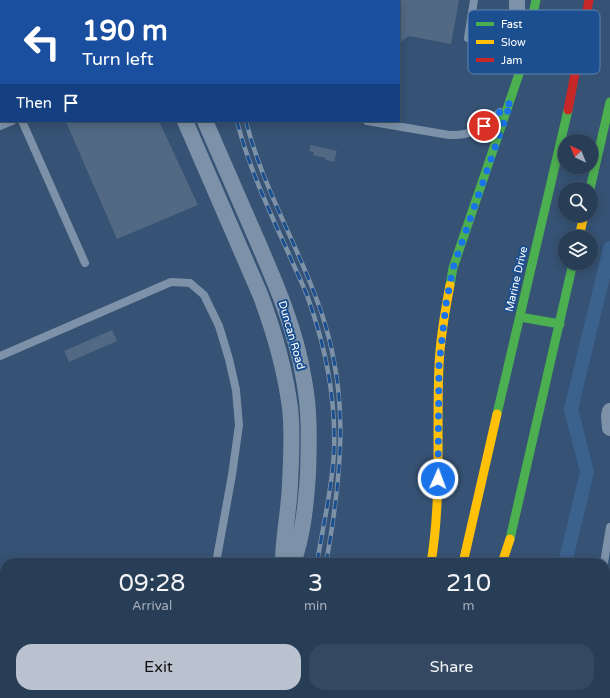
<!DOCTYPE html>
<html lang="en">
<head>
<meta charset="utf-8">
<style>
  :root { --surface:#283e57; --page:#344961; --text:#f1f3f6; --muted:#a5aeba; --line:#44576d; --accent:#b9c2ce }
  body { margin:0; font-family:"Varela Round",sans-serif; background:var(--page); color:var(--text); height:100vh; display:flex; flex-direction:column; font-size:15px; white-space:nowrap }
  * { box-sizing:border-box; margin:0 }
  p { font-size:13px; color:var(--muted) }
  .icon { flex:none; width:22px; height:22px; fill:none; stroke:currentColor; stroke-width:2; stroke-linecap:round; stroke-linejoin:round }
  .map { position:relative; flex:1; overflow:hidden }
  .side { position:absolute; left:0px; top:558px; width:610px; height:140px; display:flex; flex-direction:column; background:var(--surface); border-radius:16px 16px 0 0; box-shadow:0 2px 10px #0003,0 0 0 1px var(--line) }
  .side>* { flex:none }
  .guide { position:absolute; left:0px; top:0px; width:400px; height:122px; box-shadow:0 2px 10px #0003,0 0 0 1px var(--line); background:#1a4fa0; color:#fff; overflow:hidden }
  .needle { width:26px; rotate:317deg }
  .tools { position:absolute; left:558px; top:134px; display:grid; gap:8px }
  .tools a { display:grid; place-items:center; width:40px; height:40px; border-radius:50%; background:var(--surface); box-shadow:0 2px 10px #0003,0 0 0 1px var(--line); font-size:20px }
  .pin { position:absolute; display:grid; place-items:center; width:34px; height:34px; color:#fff; margin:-17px; border:2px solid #fff; border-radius:50%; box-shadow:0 1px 4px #0007 }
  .me { position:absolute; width:44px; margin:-22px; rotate:2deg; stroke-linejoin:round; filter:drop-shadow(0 0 3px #0008) }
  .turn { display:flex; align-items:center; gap:14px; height:84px; padding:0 16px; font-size:18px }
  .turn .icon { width:52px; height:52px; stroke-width:2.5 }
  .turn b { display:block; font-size:28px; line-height:34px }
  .then { display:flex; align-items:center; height:38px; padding:0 16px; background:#0003; gap:8px; font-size:15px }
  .eta { display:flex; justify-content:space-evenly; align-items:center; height:68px; text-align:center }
  .eta b { font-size:24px; font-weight:600; line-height:28px }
  .button { display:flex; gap:8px; margin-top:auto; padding:8px 16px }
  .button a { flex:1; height:46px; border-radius:16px; background:var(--accent); color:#111; font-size:16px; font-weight:600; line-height:46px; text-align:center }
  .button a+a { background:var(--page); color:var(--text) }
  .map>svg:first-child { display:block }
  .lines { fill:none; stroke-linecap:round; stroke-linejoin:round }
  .canal { stroke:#3b618d; stroke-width:14 }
  .building { fill:#526984 }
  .lane { stroke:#7d92a8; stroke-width:8 }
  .street { stroke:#7d92a8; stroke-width:16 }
  .fast { stroke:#4caf50; stroke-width:9 }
  .slow { stroke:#ffc107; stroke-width:9 }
  .jam { stroke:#c62828; stroke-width:9 }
  .rail-casing { stroke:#7e92a7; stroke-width:4.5 }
  .rail { stroke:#1b4f8f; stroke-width:3; stroke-dasharray:9; stroke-linecap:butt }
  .route { stroke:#1a73e8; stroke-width:7; stroke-dasharray:0 12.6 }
  .labels { text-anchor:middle; stroke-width:4; stroke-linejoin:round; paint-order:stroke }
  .street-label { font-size:11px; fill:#fff; stroke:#1b4f8f }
  .key { fill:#1b4f8f; stroke:#5f84b1; stroke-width:1 }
  .key-label { font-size:11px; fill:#fff }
</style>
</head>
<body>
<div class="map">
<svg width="610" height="698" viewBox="0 0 610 698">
  <rect width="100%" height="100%" fill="#365274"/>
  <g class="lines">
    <path class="canal" d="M565 563 587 472 571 409 610 248
      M605 660H610
      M531 698 533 693"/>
  </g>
  <path class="building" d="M399 0H459L451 44 409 36 399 43Z
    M68 121H159L198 205 117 239 66 122Z
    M311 145 337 151 334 162 326 160V158L313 155 314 152 309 151Z
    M112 330 117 341 69 362 64 351Z"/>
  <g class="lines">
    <path class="lane" d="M267 0V1
      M32 1V0
      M468 38 474 0
      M0 49 1 48
      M0 73 1 72
      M22 121 85 263
      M367 121 449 135C474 136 482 127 500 112
      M0 126 12 121
      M0 356 171 282 190 283 204 295 219 326 229 359 236 390 239 425 232 475 216 563
      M604 563 610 527
      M172 698 173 693
      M183 698 184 693
      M194 698 195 693
      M205 698 206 693
      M216 698 217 693
      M581 698 582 693"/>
    <path class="street" d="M1 0 5 1
      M141 1 145 0
      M196 1 198 0
      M0 19 1 20
      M517 58V0
      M185 121 260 294C274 331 285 369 290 408 293 433 291 459 290 484 289 511 283 537 283 563
      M205 121C222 160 239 199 256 238 276 284 296 330 304 380 310 411 309 442 308 474 306 504 303 535 293 563
      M610 411 609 416 610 428
      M263 698 264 693
      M407 698 408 693"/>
    <path class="fast" d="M590 189 610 102
      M450 285 453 268 522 65 536 0
      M520 317 560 324
      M497 414 568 110
      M510 539 573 263
      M458 698 459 693
      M474 698 476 693"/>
    <path class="slow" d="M579 237 584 215
      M431 563C442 497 436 432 439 366 440 339 445 311 450 285
      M463 563 497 414
      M502 563 510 539
      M430 698 431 693"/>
    <path class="jam" d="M568 110 589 0"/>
    <defs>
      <path id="rail" d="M230 0V1
        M219 1V0
        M237 121C249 169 271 214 291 259 297 273 304 286 309 301 326 349 336 401 334 452 332 489 323 526 317 563
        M246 121C261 182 293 237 315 295 351 386 343 469 326 563
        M292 698 293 693
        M300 698 301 693"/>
    </defs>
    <use href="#rail" class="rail-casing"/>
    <use href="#rail" class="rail"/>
  </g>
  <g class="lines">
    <path class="route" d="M438 479 439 365 446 304 453 268 511 102 484 126"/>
  </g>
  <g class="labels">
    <g class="street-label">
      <text transform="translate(516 279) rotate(-77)" y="4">Marine Drive</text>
      <text transform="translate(292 335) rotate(74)" y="4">Duncan Road</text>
    </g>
  </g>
  <rect x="468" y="10" width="132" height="64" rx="6" class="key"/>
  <rect x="476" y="22" width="18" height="4" fill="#4caf50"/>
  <rect x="476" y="40" width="18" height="4" fill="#ffc107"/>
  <rect x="476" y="58" width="18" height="4" fill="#c62828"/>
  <g class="key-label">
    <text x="501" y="28">Fast</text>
    <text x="501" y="46">Slow</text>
    <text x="501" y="64">Jam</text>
  </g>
</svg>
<div class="tools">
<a><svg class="needle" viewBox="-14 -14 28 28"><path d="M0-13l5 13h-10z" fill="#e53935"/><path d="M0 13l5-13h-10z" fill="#a5aeba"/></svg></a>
<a><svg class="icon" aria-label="search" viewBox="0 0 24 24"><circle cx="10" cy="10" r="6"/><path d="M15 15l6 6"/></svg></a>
<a><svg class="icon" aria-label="layers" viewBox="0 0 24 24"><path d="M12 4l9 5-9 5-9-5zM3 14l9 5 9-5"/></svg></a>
</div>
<div class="pin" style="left:484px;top:126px;background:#d93025"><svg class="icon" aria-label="arrive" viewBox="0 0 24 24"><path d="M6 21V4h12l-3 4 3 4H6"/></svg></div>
<svg class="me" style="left:438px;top:479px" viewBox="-20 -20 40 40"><circle r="17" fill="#1a73e8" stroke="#fff" stroke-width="3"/><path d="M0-11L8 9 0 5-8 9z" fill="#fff"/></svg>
<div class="guide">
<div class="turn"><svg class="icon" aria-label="left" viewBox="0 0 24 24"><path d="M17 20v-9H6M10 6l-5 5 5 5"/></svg><div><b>190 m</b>Turn left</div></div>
<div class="then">Then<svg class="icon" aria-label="arrive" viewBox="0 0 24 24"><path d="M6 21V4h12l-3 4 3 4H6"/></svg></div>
</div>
<section class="side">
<div class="eta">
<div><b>09:28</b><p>Arrival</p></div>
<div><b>3</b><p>min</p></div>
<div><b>210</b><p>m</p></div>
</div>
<div class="button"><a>Exit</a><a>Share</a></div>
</section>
</div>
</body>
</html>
